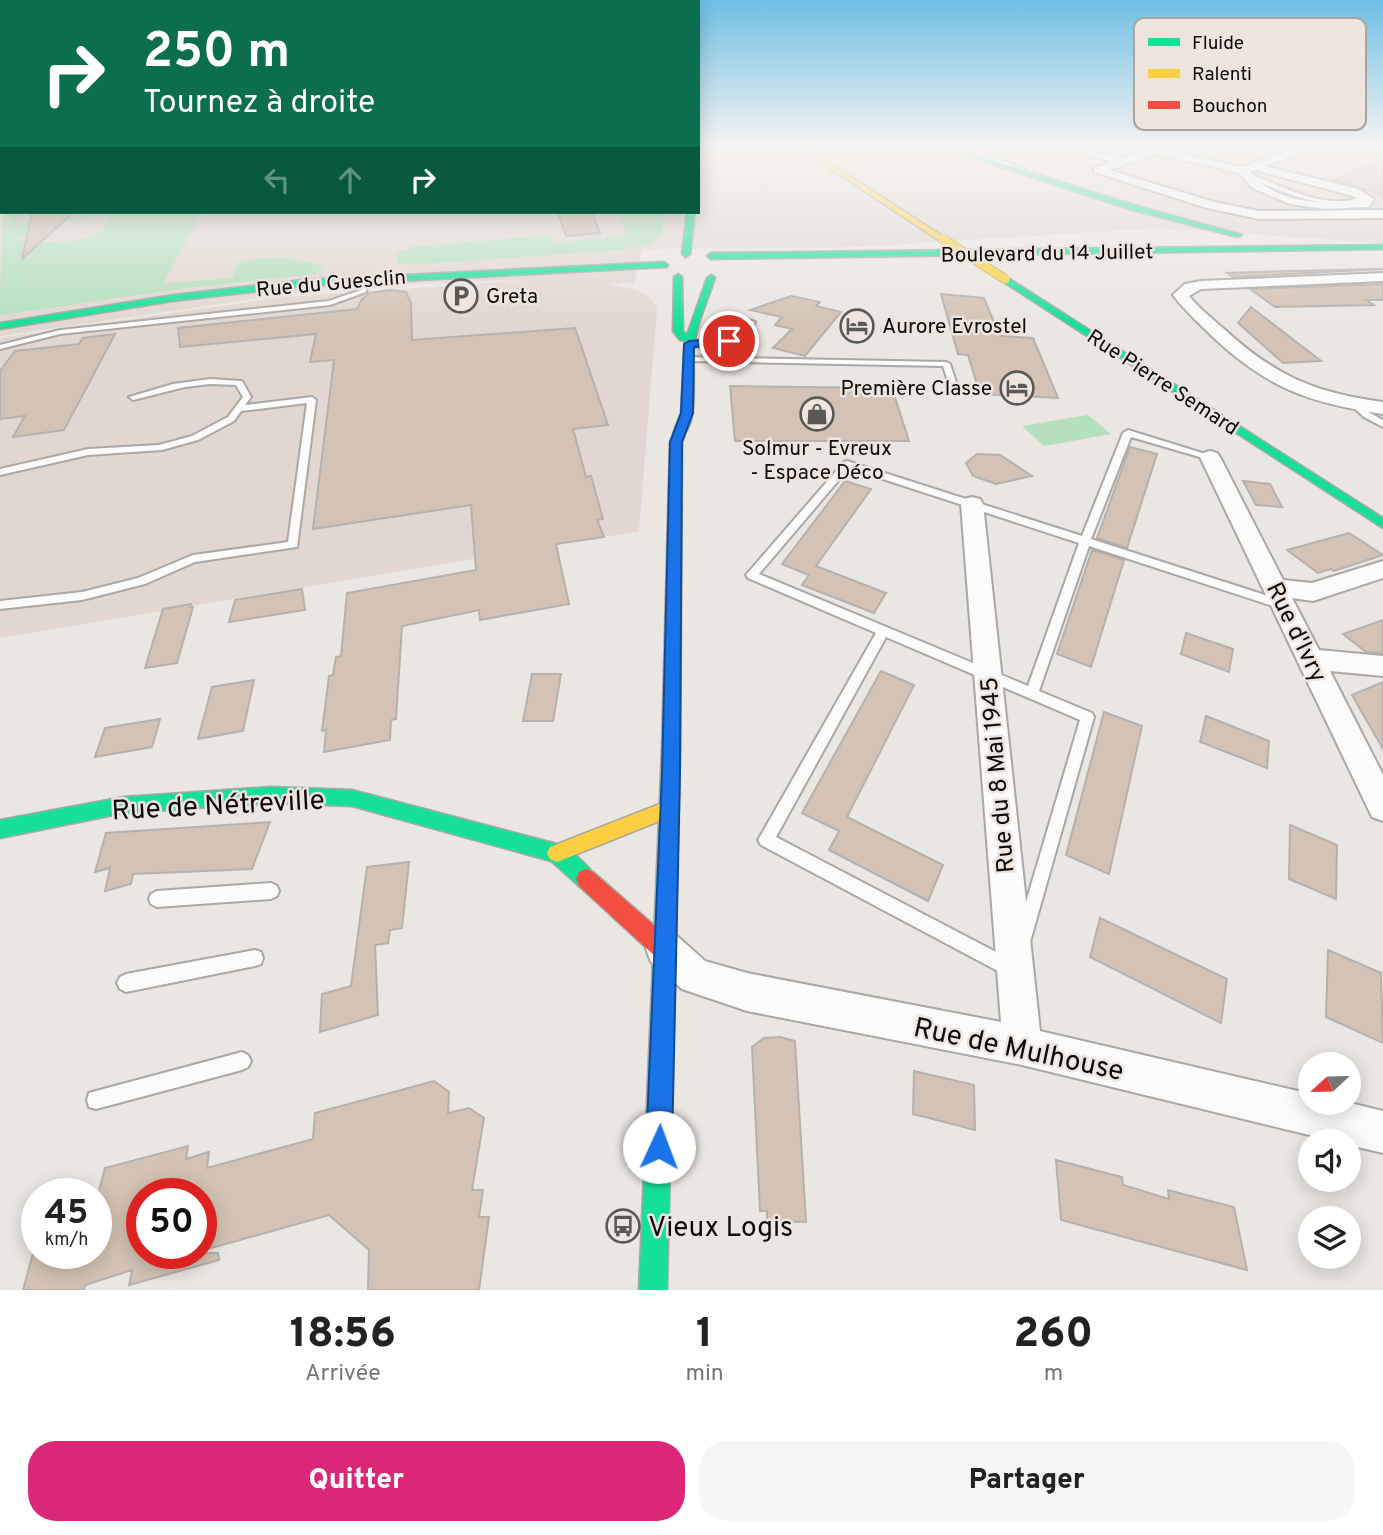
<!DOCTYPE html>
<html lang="fr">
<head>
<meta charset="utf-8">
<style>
  :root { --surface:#fff; --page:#f6f6f6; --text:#222; --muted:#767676; --accent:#db2777 }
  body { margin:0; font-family:Overpass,sans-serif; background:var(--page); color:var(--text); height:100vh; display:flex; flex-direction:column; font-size:26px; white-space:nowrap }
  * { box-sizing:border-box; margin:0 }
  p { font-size:23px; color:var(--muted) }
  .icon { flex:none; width:38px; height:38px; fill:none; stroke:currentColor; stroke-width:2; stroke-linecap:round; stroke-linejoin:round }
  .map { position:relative; height:1290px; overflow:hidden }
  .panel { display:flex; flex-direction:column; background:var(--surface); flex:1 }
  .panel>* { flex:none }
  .hud { position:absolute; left:0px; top:0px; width:700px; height:214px; box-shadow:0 4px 18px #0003; background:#0b6e4f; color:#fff; overflow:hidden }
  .needle { width:46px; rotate:248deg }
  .tools { position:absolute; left:1298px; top:1052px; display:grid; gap:14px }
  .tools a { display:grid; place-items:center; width:63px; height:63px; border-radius:50%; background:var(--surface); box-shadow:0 4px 18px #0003; font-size:35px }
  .speed { position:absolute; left:21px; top:1178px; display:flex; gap:14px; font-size:35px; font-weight:700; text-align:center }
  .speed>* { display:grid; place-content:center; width:91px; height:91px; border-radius:50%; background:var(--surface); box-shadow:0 4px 18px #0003; line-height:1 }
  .speed small { font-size:18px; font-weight:400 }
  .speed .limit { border:10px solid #d22; background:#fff; color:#111 }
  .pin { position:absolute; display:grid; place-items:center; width:60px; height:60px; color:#fff; margin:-30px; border:4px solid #fff; border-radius:50%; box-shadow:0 2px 7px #0007 }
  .me { position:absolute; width:77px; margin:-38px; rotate:2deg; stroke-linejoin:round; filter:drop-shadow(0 0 5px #0008) }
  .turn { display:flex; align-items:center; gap:24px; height:147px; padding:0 28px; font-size:32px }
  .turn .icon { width:91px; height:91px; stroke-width:2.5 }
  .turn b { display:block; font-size:49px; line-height:60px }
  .lanes { display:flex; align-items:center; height:66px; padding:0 28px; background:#0003; justify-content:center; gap:35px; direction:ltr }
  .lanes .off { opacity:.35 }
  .eta { display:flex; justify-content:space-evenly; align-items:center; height:119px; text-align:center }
  .eta b { font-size:42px; font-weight:800; line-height:49px }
  .primary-button { display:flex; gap:14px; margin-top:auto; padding:14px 28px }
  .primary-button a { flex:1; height:80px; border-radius:28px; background:var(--accent); color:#fff; font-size:28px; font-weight:800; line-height:80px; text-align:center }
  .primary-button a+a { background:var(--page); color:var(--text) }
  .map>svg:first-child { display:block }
  .built { fill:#e1d7d0 }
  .green { fill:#b4e0bd }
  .building { fill:#d4c3b4; stroke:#b4b1ae; stroke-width:2 }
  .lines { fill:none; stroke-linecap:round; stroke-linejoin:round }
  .lane-casing { stroke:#aaa7a4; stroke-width:4 }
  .street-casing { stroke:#aaa7a4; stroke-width:4 }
  .fast-casing { stroke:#aaa7a4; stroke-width:3 }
  .slow-casing { stroke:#aaa7a4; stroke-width:3 }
  .jam-casing { stroke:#aaa7a4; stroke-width:3 }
  .lane { fill:#fcfbfb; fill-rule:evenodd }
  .street { fill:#fcfbfb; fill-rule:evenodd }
  .fast { fill:#16e098; fill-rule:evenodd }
  .slow { fill:#ffcf43; fill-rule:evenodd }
  .jam { fill:#f24e42; fill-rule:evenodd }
  .slow-bridge-casing { stroke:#9d9286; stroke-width:10; stroke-linecap:butt }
  .slow-bridge { stroke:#ffcf43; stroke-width:9 }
  .route { fill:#1a73e8; stroke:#114b97; stroke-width:2 }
  .labels { text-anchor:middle; stroke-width:5; stroke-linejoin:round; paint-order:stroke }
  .far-street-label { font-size:21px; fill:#0d0b09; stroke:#eee5de }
  .far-poi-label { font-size:21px; fill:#0d0b09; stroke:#eee5de; text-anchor:start }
  .street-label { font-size:24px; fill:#0d0b09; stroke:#eee5de }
  .near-street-label { font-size:28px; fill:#0d0b09; stroke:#eee5de }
  .near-poi-label { font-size:28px; fill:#0d0b09; stroke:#eee5de; text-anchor:start }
  .key { fill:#eee5de; stroke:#aaa49e; stroke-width:2 }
  .key-label { font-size:19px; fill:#0d0b09 }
</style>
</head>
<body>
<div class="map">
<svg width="1383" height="1290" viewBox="0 0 1383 1290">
  <rect width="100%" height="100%" fill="#eae6e2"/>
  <path class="built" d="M0 146 2 212H698V146H1383V243L1156 228 857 247 642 249 634 283H608L638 291 649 297 657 308 639 531 0 638V338L274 298 531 280 343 286 0 336Z"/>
  <path class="green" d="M2 189V212H24L15 222 94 216 92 219C68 221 38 222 20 240 32 245 85 242 97 234 104 230 110 218 114 212H203L162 284 232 278 239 261 282 257 324 266 315 274 180 289 0 315Z
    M618 212H665L662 235 650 244 619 250 422 264 397 263 398 253 412 247 549 235 553 243 628 235Z
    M1088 415 1111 434 1044 446 1022 426Z"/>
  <path class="building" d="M1383 159V195L1334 180Z
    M32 212H74L22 259Z
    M558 212H592L600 233 566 236Z
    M1383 269 1233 277 1227 273 1289 271Z
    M1383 284V300H1366L1374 305 1275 307 1250 289Z
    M389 290 406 292 411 303 412 340 575 328 608 425 573 429 586 477 591 476 603 519 597 520 604 537 556 544 569 604 480 620 479 610 402 626 396 719 391 720 390 740 324 752 326 730 322 731 329 676 333 675 336 657 341 656 347 593 476 570 471 505 313 529 334 360 310 362 316 334 180 347 178 328 357 309 362 299 370 293Z
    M941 294 984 298 1000 336 1033 338 1058 398 980 394 968 355 958 354Z
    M791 296 820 302 816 306 841 312 805 356 773 348 792 329 775 325 782 317 750 310Z
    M1251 307 1321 361 1283 363 1238 323Z
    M115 334 64 430 13 437 25 416 0 419V371L15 351 79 344 83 338Z
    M730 386 892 388 909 441H735Z
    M1130 447 1157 454 1127 548 1097 538Z
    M977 454 1000 455 1032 476 996 484 973 476 966 463Z
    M845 481 871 489 816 566 886 593 874 613 802 585 809 575 782 564Z
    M1243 481 1270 484 1282 507 1256 505Z
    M1349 533 1383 555 1334 571 1331 569 1318 573 1287 550Z
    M1092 550 1124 560 1091 667 1057 654Z
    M302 589 305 610 229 622 235 600Z
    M191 604 190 607H193L177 663 145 668 163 609Z
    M1383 620V653L1366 652 1343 634Z
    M1186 633 1233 649 1229 672 1181 654Z
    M881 671 914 685 847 817 943 865 928 901 829 850 839 831 802 813Z
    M532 674H561L553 721H523Z
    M254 680 243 731 198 739 212 687Z
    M1383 682V749L1352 695Z
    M1104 712 1142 726 1109 874 1066 855Z
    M1206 716 1269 741 1267 768 1200 742Z
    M160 719 152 747 95 757 105 728Z
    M270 822 252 869 133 874 131 884 105 891 110 868 95 872 106 833Z
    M1290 825 1337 845 1336 899 1289 879Z
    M409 862 402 928 390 930 388 943 375 945 378 1015 320 1032 322 994 351 986 367 867Z
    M1100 918 1227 979 1221 1023 1090 957Z
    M1328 950 1381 973 1383 1043 1326 1017Z
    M780 1037 795 1041 806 1222 767 1221V1211H760L752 1047 764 1038Z
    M914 1071 974 1085 975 1130 913 1114Z
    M434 1081 449 1092 448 1113 469 1108 484 1118 472 1190H483L479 1217H489L479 1290H368L369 1250 329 1215 201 1251V1194H142V1253H218L219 1260 129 1285 132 1270 85 1285 84 1290H23L33 1253H96V1202L105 1168 188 1146 186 1159 209 1152 207 1168 313 1139 315 1113Z
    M1056 1160 1122 1177 1123 1185 1169 1199 1168 1190 1234 1207 1247 1270 1061 1220Z"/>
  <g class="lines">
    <defs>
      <path id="lane" d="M957 146H963L1026 170 1021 171Z
        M0 158H2V162H0Z
        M1247 172C1278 185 1324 210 1358 198L1357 196 1346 192 1348 189 1362 194 1364 199C1333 215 1274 190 1245 175Z
        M364 278 369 279 366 292 330 305 60 334 0 349V345L60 330 329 301 361 290Z
        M748 320 755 322C752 327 749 332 744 335 732 345 698 350 685 344 709 333 728 352 748 320Z
        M685 357 946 362 950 364 958 388 951 390 943 366 688 361 684 359Z
        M210 379 242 381 251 397 245 405 312 397 316 400 297 547 195 562 145 584 82 600 0 609V601L82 592 138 578 193 555 288 542 307 403 241 411 234 421 198 440 162 450 88 455 0 475V469L88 449 159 445 192 436 228 417 243 397 236 385 210 384 185 387 133 400 129 397 173 384Z
        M1352 402H1358L1370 413 1383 420V427L1364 417 1352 406Z
        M1128 430 1215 457 1210 460 1131 437 1091 539 1287 602 1289 605 1287 608H1279L1089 546 1039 691 1092 713 1094 717 1030 942 1024 944 1018 942 1016 936 1080 720 886 637 776 837 1017 963 1020 969 1017 975 1011 978 761 845 758 840 761 835 876 633 748 578 746 575 844 462 847 461 1082 536 1123 433ZM849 468 1079 543 1028 686 759 574Z
        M271 883 277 886 279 891 277 896 271 899 157 907 151 904 149 899 151 894 157 891Z
        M255 950 261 952 263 958 261 964 255 966 126 992 120 989 117 983 120 977 126 974Z
        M242 1052 248 1055 251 1061 248 1067 242 1070 96 1109 89 1107 87 1100 89 1093 96 1091Z"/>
      <path id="street" d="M1061 146C1082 145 1099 155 1120 157 1132 159 1154 146 1173 146L1167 150 1241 167 1304 146H1319L1265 166 1358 189 1374 199 1369 207 1324 209 1290 204 1252 188 1239 173 1156 154 1109 170 1214 202 1259 211 1383 210V218L1259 219 1207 208 1094 172V168L1111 162ZM1254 170 1350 195 1361 200C1326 206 1272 203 1250 171Z
        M1383 273V281L1201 289 1189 296C1199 308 1212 319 1224 329 1275 376 1315 393 1383 402V414C1310 403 1269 389 1214 338 1200 324 1185 311 1173 295L1185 284 1201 281Z
        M1210 451 1217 453 1220 457 1283 580 1312 583 1383 561V578L1313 601 1292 598 1319 650 1383 656V676L1330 671 1383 775V821L1372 817 1200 457 1203 453Z
        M972 497 980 499 983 504 1040 1031 1311 1094V1102H1346L1383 1111V1153L1349 1145V1141H1334L1022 1065 747 1011 682 989 651 962 646 949 651 936 664 931 677 936 705 961 747 973 1001 1022 961 504 964 499Z"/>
      <path id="fast" d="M937 146H946L1138 206 1242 235 1238 237 1132 210Z
        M0 169H2L0 174Z
        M687 212H695L690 254 686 257 682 254Z
        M1383 245V249L711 259 707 256 711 253Z
        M664 262 668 265 667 267 303 286 173 301 0 329V323L173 295 303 280Z
        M678 274 682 277 683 331 687 335 707 278 711 275 715 278C708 299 697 323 694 345 691 366 701 429 679 438L673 434 681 413 685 341 680 340 673 331 674 277Z
        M1005 276 1383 518V528L1002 281V277Z
        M671 743 677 745 680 750 667 1290H639L662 750 665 745Z
        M271 787 352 790 557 844C571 849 590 866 596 879L593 886 586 889 579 886 551 861 352 806 271 803 124 813 0 838V820L124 797Z"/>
      <path id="slow" d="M796 146H803L947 239 940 241Z
        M670 800 677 802 679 808 677 814 557 862 550 859 547 853 550 847Z"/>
      <path id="jam" d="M679 430 685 434 682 442 680 750 677 755 671 757 665 755 662 750 670 442 675 432Z
        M586 869 593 872 672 941 675 949 672 957 664 960 656 957 579 886 576 879 579 872Z"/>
    </defs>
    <use href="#lane" class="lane-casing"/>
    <use href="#street" class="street-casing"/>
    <use href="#fast" class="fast-casing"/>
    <use href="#slow" class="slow-casing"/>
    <use href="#jam" class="jam-casing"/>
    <use href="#lane" class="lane"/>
    <use href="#street" class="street"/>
    <use href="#fast" class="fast"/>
    <use href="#slow" class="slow"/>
    <use href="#jam" class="jam"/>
    <defs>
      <path id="slow-bridge" d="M943 239 1005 279"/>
    </defs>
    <use href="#slow-bridge" class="slow-bridge-casing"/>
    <use href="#slow-bridge" class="slow-bridge"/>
  </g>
  <linearGradient id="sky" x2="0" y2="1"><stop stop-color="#6fbee3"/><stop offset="0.45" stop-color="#f6f4f2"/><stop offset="1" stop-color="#f6f4f2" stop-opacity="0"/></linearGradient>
  <rect width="1383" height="326" fill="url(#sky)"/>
  <path class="route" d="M729 338 734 341 732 343 694 347 693 413 682 442 680 774 672 1147 668 1157 659 1160 650 1157 646 1147 662 774 670 442 681 413 684 344 689 341Z"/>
  <defs>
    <symbol id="parking-ring" viewBox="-11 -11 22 22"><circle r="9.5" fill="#eee5de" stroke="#5a5855" stroke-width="1.5"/><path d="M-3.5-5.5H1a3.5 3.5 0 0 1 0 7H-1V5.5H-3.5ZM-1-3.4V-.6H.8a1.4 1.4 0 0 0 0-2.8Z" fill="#5a5855"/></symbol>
    <symbol id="hotel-ring" viewBox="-11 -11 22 22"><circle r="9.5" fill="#eee5de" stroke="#5a5855" stroke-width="1.5"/><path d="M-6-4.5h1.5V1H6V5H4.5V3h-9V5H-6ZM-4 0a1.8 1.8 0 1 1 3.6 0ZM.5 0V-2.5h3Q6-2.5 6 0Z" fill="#5a5855"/></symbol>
    <symbol id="shop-ring" viewBox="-11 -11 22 22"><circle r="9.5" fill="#eee5de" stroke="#5a5855" stroke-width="1.5"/><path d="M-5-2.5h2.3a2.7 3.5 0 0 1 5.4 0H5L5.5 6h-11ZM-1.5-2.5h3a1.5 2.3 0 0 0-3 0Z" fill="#5a5855"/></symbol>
    <symbol id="bus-ring" viewBox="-11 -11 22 22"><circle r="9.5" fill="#eee5de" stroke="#5a5855" stroke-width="1.5"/><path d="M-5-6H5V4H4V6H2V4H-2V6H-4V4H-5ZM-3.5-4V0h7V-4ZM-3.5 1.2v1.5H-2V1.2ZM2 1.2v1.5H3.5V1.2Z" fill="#5a5855"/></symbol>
  </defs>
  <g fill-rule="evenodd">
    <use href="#parking-ring" x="442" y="277" width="38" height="38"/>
    <use href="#hotel-ring" x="838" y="307" width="38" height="38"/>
    <use href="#hotel-ring" x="998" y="369" width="38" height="38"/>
    <use href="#shop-ring" x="798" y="395" width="38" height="38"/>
    <use href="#bus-ring" x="604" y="1207" width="38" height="38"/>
  </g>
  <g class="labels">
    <g class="far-street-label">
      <text transform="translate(1047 253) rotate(-1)" y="7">Boulevard du 14 Juillet</text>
      <text transform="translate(331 283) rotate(-5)" y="7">Rue du Guesclin</text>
      <text transform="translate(1163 382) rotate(33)" y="7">Rue Pierre Semard</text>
    </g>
    <g class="far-poi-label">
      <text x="486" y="303">Greta</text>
      <text x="882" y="333">Aurore Evrostel</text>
      <text x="992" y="395" text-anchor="end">Première Classe</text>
      <text x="817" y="455" text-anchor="middle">Solmur - Evreux<tspan x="817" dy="24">- Espace Déco</tspan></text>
    </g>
    <g class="street-label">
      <text transform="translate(1297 632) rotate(64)" y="8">Rue d'Ivry</text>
      <text transform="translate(997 775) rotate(-95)" y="8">Rue du 8 Mai 1945</text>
    </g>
    <g class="near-street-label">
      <text transform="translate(218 804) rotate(-3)" y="10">Rue de Nétreville</text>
      <text transform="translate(1019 1048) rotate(12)" y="10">Rue de Mulhouse</text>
    </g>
    <g class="near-poi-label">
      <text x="648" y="1236">Vieux Logis</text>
    </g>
  </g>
  <rect x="1134" y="18" width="232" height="112" rx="10" class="key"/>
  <rect x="1148" y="38" width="32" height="8" fill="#16e098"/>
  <rect x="1148" y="69" width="32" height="9" fill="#ffcf43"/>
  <rect x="1148" y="101" width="32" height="8" fill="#f24e42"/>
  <g class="key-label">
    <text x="1192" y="49">Fluide</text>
    <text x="1192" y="80">Ralenti</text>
    <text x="1192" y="112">Bouchon</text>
  </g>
</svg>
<div class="tools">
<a><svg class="needle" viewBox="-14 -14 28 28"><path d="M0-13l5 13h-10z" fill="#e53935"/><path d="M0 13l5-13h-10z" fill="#767676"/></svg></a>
<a><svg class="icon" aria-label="sound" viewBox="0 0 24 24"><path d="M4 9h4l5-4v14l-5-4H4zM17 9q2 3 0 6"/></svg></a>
<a><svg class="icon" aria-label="layers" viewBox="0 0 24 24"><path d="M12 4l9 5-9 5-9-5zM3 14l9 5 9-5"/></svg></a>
</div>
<div class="speed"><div>45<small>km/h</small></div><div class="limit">50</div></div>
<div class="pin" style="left:729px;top:341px;background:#d93025"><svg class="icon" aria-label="arrive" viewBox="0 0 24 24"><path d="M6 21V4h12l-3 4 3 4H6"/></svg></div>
<svg class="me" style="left:659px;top:1147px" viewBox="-20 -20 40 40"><circle r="19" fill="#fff"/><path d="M0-13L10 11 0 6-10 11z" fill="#1a73e8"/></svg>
<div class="hud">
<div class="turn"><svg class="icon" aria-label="right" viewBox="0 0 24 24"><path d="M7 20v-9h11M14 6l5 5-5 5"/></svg><div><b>250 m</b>Tournez à droite</div></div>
<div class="lanes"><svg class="icon off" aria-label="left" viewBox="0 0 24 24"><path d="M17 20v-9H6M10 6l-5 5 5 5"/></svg><svg class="icon off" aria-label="ahead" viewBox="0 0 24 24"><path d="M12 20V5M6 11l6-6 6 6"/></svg><svg class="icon" aria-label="right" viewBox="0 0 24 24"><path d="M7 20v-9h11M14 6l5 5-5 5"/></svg></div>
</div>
</div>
<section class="panel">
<div class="eta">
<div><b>18:56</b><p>Arrivée</p></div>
<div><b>1</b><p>min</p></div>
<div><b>260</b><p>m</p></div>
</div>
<div class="primary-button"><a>Quitter</a><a>Partager</a></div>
</section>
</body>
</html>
